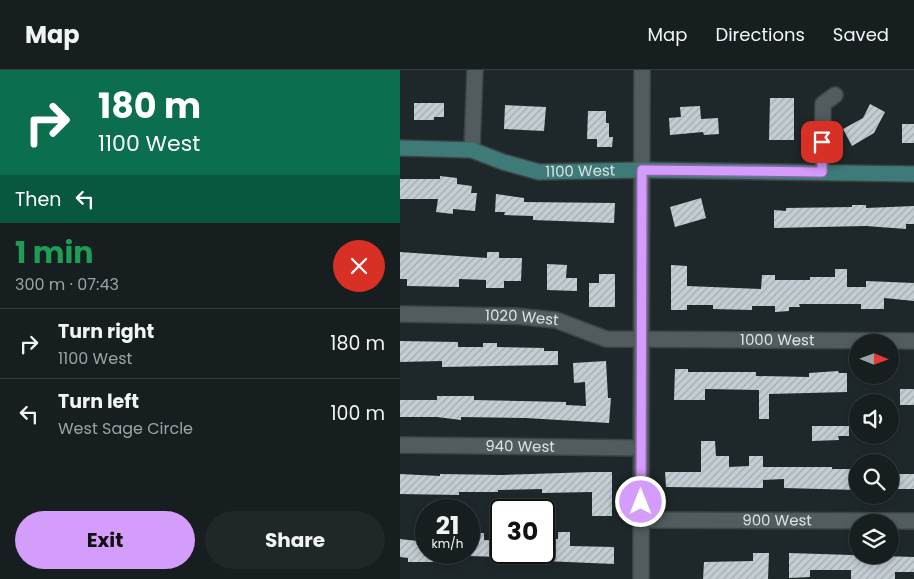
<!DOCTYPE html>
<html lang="en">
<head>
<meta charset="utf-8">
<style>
  :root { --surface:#161e20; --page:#1f2729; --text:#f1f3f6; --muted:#9ea2a5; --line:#353c3e; --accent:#d49cfb }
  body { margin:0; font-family:Poppins,sans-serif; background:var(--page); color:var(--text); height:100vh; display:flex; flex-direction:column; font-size:19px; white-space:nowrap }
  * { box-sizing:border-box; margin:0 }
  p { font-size:16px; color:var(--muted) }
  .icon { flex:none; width:28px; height:28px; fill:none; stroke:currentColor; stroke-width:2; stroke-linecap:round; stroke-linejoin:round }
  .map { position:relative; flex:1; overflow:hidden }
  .drawer { display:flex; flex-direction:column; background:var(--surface); width:400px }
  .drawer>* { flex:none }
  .guide { background:#0b6e4f; color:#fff; overflow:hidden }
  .needle { width:32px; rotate:91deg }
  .controls { position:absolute; left:449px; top:264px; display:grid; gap:10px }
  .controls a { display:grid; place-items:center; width:50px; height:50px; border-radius:50%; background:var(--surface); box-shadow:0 2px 8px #0003,0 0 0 1px var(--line); font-size:25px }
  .speed { position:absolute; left:15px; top:429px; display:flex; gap:10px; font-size:25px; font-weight:700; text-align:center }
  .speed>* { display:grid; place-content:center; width:65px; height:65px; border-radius:50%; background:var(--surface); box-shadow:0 2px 8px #0003,0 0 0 1px var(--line); line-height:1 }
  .speed small { font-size:12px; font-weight:400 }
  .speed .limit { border:2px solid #111; border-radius:8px; background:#fff; color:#111 }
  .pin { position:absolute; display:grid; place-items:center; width:42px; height:42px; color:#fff; margin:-21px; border-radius:10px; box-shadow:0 2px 8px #0006 }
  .me { position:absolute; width:55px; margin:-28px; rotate:0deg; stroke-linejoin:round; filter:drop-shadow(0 0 4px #0008) }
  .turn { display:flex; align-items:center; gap:18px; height:105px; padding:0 15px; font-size:22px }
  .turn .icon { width:65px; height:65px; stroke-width:2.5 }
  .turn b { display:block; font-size:35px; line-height:42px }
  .then { display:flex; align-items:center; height:48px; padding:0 15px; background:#0003; gap:10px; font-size:19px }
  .round { display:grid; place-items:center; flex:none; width:52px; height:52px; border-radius:26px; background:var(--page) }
  .overview { display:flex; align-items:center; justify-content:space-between; height:85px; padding:0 15px }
  h1 { font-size:30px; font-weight:700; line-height:38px; color:#1e9e55 }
  .action { display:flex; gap:10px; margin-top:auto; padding:10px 15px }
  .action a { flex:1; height:58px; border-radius:30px; background:var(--accent); color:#111; font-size:20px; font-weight:700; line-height:58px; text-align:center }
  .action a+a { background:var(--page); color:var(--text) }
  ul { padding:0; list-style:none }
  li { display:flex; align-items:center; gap:15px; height:70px; padding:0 15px; border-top:1px solid var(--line) }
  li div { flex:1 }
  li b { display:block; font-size:19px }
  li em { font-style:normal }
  header { display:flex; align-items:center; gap:30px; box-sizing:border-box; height:70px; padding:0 25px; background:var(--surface); border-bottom:1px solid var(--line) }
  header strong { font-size:24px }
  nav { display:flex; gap:28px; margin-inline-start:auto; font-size:18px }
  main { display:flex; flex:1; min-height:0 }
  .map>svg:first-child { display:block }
  .building { fill:url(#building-hatch) }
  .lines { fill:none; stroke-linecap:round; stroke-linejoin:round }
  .street-casing { stroke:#3b4345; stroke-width:18 }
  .secondary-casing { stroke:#3b4345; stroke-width:18 }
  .street { stroke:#515c5e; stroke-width:15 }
  .secondary { stroke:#3d7a78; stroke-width:15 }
  .route-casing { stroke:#8a65a3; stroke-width:12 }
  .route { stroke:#d49cfb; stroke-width:9 }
  .labels { text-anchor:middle; stroke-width:5; stroke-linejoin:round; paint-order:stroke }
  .street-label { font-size:15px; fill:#dce2e3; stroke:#0c1011 }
</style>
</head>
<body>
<header>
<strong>Map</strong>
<nav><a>Map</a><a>Directions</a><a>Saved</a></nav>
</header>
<main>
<section class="drawer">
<div class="guide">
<div class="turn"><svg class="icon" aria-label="right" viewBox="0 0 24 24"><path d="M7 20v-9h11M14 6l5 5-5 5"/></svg><div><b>180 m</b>1100 West</div></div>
<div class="then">Then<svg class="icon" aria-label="left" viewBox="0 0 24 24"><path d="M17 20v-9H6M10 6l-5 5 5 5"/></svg></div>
</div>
<div class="overview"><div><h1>1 min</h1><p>300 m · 07:43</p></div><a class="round" style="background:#d93025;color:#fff"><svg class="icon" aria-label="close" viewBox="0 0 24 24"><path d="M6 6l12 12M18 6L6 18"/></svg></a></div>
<ul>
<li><svg class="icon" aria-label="right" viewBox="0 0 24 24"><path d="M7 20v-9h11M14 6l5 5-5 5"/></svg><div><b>Turn right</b><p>1100 West</p></div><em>180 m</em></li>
<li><svg class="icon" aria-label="left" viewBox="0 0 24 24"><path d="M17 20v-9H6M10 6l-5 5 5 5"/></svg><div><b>Turn left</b><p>West Sage Circle</p></div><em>100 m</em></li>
</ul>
<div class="action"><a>Exit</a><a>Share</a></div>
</section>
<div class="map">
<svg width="514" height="509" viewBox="0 0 514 509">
  <defs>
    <pattern id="building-hatch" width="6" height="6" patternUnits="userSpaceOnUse" patternTransform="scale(1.25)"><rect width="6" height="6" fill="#c3cdd3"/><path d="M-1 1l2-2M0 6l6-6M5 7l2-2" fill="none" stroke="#a3abaf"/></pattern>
  </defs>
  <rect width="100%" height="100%" fill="#1e282a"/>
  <path class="building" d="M370 28H394V70H369Z
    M14 33H44V47H34V50H14Z
    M470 34 485 42 474 63 452 76 443 59 463 48Z
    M105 35 146 37 144 61 104 59Z
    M300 36 301 49 318 48 319 64 304 65 303 62 270 65 269 48 281 47 280 37Z
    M188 41H206V53H209V67H213L212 77H197V69H187Z
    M502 54H514V73H502Z
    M40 106 57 108V114L72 116 71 123H77L75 141 53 139V144L36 142 38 129H0V109H40Z
    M96 124 124 128V132L215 133 214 153 133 150V146L104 145 105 142H95Z
    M301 128 306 148 275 157 270 137Z
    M452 135H466V138L514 136V154H506V159L466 156 374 158V140L386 141V138L452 137Z
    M0 182 87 188V182H99V188H122L121 211H104V218H86V210L59 209V217L7 216V209H0Z
    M147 194 167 195 166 208H177V221L147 220Z
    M271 195 287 196V216L361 219 362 205H375V210H410V207H435V199H447V217H466V211L514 213V231L484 228V239H461V234H399L400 237H389V241L375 242V236H352V240L313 239V235H287V240H271Z
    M199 204H215V237H189V213H199Z
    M0 271 58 272V277H83V273H97V277L144 278V281H158V295L42 297V291L0 292Z
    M206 291 208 328H211L209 353 126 348 61 347V350L37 347H0V330H37V326H74V330L166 332V335L186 336 185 312 174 313 173 293Z
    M275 299H288V302H356V306L409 307V303L438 301 439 303H447V322L369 324V349H359V320L305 319V330H274Z
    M500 319H514V335H500Z
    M412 356H449V366H438L439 370 412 371Z
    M301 371H315L316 386H329V397L349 396V386H363V397H432V399H458V420L384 418V409L363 410V418L266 417 265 402H301Z
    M192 402H212V446H192V422L142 423V419L98 420V422H59V425L0 424V404L40 406V404L102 405Z
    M496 404H514V419H496Z
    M158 462H170V476L214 477V494L144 491V469H158Z
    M69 463H84V470L101 471V487L69 486Z
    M0 469 26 472V482H55L54 492H8V488L0 487Z
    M123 482H142V492H123Z
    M353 483H369L368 509H303L304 492 353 491Z
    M389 483 514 487V502H495V509H451V500H410V507L389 508Z"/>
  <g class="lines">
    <defs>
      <g id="street">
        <path d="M72 80 75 0"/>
        <path d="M422 102 423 34 435 25"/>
        <path id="s1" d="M0 244 115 246 156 250 206 269 514 271"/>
        <path id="s2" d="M0 375 241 378"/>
        <path id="s3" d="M241 450 514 451"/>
        <path d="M241 509 242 0"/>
      </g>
      <g id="secondary">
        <path id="s4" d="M0 78 72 80 103 92 139 102 242 100 514 104"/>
      </g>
    </defs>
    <use href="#street" class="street-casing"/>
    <use href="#secondary" class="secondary-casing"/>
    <use href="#street" class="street"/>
    <use href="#secondary" class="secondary"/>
  </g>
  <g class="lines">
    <defs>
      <path id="route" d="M241 432 242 100 422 102V72"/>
    </defs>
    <use href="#route" class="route-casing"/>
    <use href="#route" class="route"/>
  </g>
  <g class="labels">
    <g class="street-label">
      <text dy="5" stroke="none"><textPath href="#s4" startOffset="184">1100 West</textPath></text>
      <text dy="5" stroke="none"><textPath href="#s1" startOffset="122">1020 West</textPath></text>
      <text dy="5" stroke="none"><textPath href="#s1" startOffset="381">1000 West</textPath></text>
      <text dy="5" stroke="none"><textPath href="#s2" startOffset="120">940 West</textPath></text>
      <text dy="5" stroke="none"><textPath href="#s3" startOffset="136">900 West</textPath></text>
    </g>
  </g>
</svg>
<div class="controls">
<a><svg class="needle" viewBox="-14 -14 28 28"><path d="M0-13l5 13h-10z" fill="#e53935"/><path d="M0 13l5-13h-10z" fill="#9ea2a5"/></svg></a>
<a><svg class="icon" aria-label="sound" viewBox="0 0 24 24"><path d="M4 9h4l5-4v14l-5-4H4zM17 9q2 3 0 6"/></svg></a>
<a><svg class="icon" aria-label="search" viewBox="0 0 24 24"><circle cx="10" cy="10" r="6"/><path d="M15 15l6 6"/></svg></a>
<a><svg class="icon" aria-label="layers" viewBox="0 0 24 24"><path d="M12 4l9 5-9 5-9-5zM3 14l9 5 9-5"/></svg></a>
</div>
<div class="speed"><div>21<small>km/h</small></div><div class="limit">30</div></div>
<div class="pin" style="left:422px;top:72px;background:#d93025"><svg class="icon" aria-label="arrive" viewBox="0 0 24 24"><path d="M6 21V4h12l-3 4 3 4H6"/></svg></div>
<svg class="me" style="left:241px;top:432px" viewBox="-20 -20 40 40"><circle r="17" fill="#d49cfb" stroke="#fff" stroke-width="3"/><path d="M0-11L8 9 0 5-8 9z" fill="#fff"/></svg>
</div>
</main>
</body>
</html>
